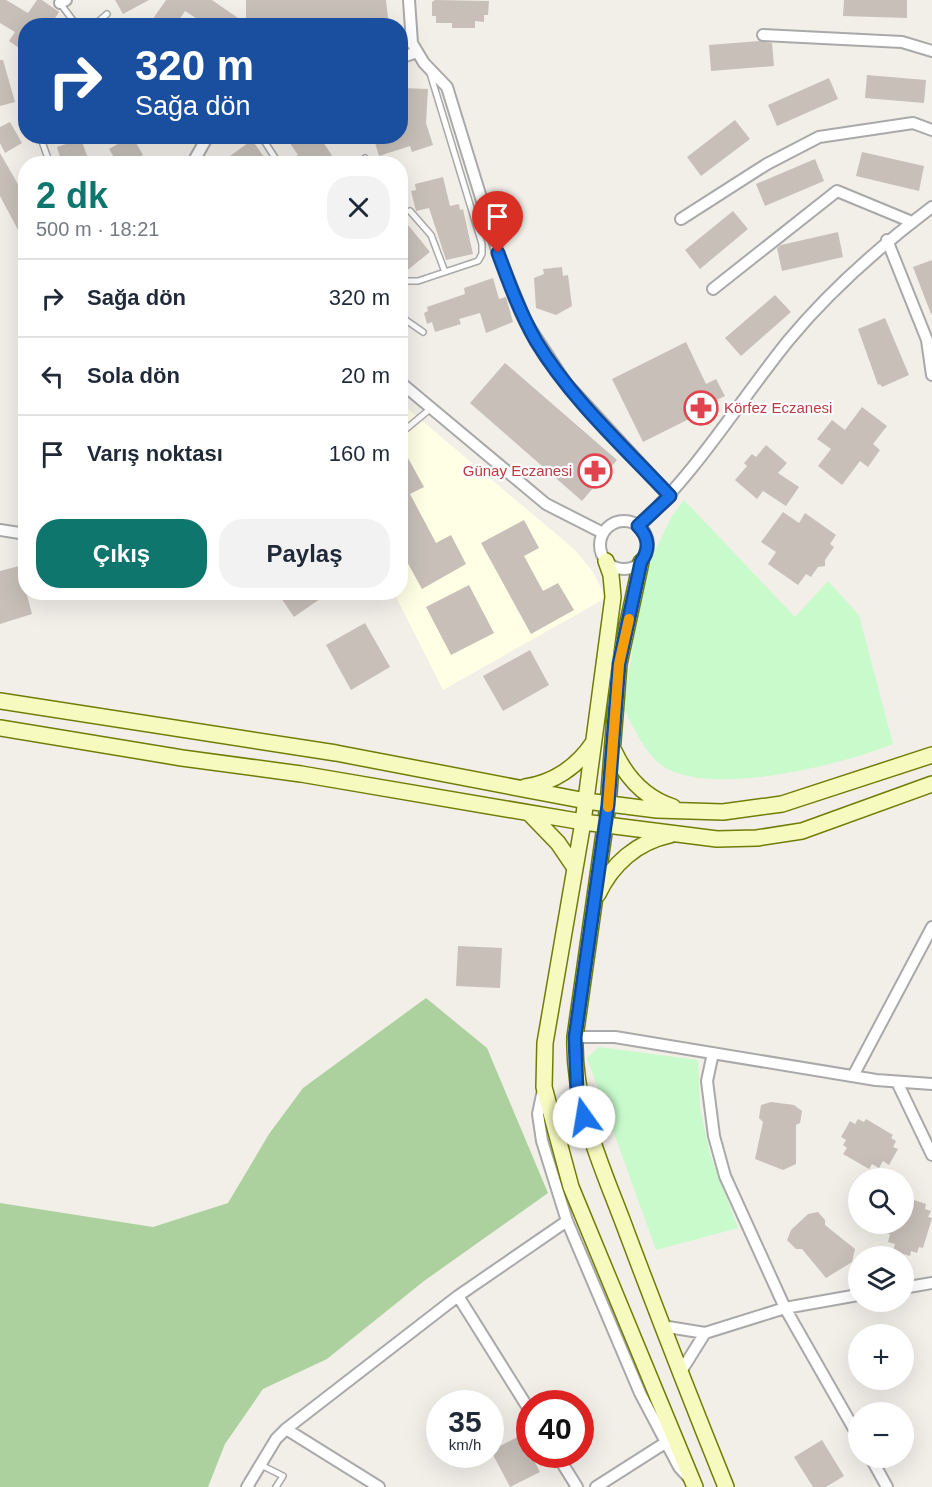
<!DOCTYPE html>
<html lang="tr">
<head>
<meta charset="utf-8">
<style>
  :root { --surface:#fff; --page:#f2f2f3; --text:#1f2937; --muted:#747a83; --line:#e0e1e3; --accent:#0f766e }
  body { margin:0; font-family:Helvetica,sans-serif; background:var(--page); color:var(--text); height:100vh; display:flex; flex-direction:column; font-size:22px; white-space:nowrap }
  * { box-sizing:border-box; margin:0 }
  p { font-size:20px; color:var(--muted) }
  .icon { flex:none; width:33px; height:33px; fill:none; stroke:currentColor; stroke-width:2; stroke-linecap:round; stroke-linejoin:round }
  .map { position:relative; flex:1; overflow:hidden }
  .details { position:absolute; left:18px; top:156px; width:390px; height:444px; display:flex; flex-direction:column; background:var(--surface); border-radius:24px; box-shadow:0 6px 24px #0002 }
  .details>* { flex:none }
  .banner { position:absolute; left:18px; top:18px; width:390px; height:126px; border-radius:24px; box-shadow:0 6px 24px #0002; background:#1a4fa0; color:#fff; overflow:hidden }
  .fabs { position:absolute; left:848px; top:1168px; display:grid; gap:12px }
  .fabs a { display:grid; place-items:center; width:66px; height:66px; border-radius:50%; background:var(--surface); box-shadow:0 6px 24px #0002; font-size:30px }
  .speed { position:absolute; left:426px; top:1390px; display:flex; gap:12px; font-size:30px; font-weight:700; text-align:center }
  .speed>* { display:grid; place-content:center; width:78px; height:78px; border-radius:50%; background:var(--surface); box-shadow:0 6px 24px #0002; line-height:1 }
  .speed small { font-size:15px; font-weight:400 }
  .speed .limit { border:9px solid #d22; background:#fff; color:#111 }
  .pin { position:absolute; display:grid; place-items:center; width:51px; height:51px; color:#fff; margin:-62px -26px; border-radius:50% 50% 50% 0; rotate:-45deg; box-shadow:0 0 6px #0007 }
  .pin .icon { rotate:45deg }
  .me { position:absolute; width:66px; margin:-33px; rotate:347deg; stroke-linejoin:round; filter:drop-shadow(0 0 4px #0008) }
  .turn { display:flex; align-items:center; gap:21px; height:126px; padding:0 18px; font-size:27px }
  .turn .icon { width:78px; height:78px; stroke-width:2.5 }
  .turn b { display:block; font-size:42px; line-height:51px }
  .round { display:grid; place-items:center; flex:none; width:63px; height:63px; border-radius:24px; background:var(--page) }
  .overview { display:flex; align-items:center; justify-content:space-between; height:102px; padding:0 18px }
  h1 { font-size:36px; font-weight:800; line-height:45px; color:var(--accent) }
  .primary-button { display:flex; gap:12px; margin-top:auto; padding:12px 18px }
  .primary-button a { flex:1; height:69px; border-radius:24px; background:var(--accent); color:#fff; font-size:24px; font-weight:800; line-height:69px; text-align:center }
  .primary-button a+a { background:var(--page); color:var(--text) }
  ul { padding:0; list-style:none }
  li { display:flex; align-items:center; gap:18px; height:78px; padding:0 18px; border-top:2px solid var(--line) }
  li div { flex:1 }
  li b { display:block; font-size:22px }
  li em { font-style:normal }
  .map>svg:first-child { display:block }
  .education { fill:#ffffe5 }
  .forest { fill:#add19e }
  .park { fill:#c8facc }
  .building { fill:#c7bfb8 }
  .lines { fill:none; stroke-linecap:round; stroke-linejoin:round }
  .lane-casing { stroke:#a9a9a9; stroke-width:8 }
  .street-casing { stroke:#a9a9a9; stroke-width:14 }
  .secondary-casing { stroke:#707d05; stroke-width:18 }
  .lane { stroke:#fff; stroke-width:5 }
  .street { stroke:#fff; stroke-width:10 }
  .secondary { stroke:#f7fabf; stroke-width:15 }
  .route-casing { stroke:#114b97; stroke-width:15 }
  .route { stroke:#1a73e8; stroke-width:10 }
  .slow { stroke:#f59e0b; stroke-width:10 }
  .labels { text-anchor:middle; stroke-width:4.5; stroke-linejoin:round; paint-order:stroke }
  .health-label { font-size:15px; fill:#be3a42; stroke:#fff; text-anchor:start }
</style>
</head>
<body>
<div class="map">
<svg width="932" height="1487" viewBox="0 0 932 1487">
  <rect width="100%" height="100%" fill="#f2efe9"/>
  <path class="education" d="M401 403 575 550 593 572 606 598 443 690 394 593 400 592Z"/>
  <path class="forest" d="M426 998 487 1048 548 1193 424 1281 327 1359 263 1389 225 1444 208 1487H0V1203L153 1227 228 1203 269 1134 303 1088Z"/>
  <path class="park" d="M684 500 795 617 828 581 859 615 893 744C844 764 708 799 661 765 644 752 634 727 623 708L645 571 672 516Z
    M599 1047 698 1060 700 1108 710 1154 738 1228 656 1250 587 1058Z"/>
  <path class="building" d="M0 0H6L28 13 37 0H42L59 12 50 26H26V53L9 41 15 32 0 23Z
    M115 0H149L123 14Z
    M166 0H212L238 18 233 26H208L185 11 175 26H148Z
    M246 0H386L389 26H320V23L310 21 252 24 246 22Z
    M435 0 489 1 488 15H484V22L475 21V28H452V23H436V16H432V2Z
    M844 0H907V18L843 16Z
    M759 41 772 43 774 66 711 71 709 45Z
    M0 60H3L15 102 0 106Z
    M867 75 926 80 924 103 865 98Z
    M829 78 838 99 777 126 768 105Z
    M400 88 428 89 426 123 433 145 412 152 410 146 379 156 373 136H400V131L405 130 400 114Z
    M735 120 750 139 701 176 687 157Z
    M10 122 22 143 5 153 0 143V127Z
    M132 136 143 155 139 157 143 164H118L109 149Z
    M285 136H319L333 157 330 159 332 164H286L298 155Z
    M81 139 89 161 62 164 57 147Z
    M252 140 269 164H219Z
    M862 152 924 166 919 191 856 176Z
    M0 153 26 198V245L0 196Z
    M815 159 824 181 765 206 756 184Z
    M443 177 450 206 459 204 460 210 463 209 473 254 446 260 429 208 416 211 411 191 416 190 415 184Z
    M733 211 748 229 700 269 685 250Z
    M400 215 430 252 400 276Z
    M838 232 843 257 782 271 777 248 781 245Z
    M932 260V314H931L913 267Z
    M562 267 563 276 568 275 572 306 556 315 536 308 534 278 544 274 543 269Z
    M493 278 499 299 506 297 513 322 486 333 480 313 459 319 461 324 435 332 432 322 427 324 424 313 428 311 427 307 465 294 464 288Z
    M775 295 791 312 741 356 725 338Z
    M885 318 909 375 882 387 880 384 878 385 858 329Z
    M686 342 706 384 716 379 725 396 715 401 717 405 643 442 612 379Z
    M505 363 617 460 582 501 470 403Z
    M862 407 887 426 873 444 880 450 868 467 860 461 842 485 818 466 831 449 817 439 832 420 845 430Z
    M766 445 787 463 778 473 799 487 786 506 763 491 757 499 735 480 747 466 744 463 752 454 756 457Z
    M408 458 424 487 410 494 436 543 451 535 466 564 422 589 400 549V462Z
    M783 512 799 523 805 513 836 535 830 544 834 547 825 560V566L818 567 811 577 806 574 798 585 768 564 776 552 761 542Z
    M524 520 539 548 524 556 543 591 558 583 574 610 531 634 481 543Z
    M19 566 32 614 0 624V571Z
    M469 585 494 633 451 655 426 607Z
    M277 592H330L294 617Z
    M365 623 390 667 351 690 326 645Z
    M530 650 549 685 503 711 483 676Z
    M458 946 502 948 500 988 456 986Z
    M771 1102 794 1105 802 1111 800 1123 796 1125V1164L783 1170 755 1159 763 1122 759 1118 761 1105Z
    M858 1119 864 1122 866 1119 893 1135 891 1138 896 1141 893 1147 898 1149 889 1165 883 1161 879 1168 872 1164 869 1169 843 1154 847 1148 843 1145 846 1140 841 1137 850 1121 855 1124Z
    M908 1198 926 1204 925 1209 931 1211 928 1217 932 1218 923 1248 919 1247 917 1253 911 1251 910 1256 893 1251 895 1244 888 1242 890 1234 884 1233 887 1224H903V1202L907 1203Z
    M818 1212 825 1220V1225L855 1249 852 1262 826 1278 802 1249H796L787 1240 791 1230 808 1214Z
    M521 1435 540 1472 510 1487 491 1451Z
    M822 1440 844 1476 826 1487H813L794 1457Z"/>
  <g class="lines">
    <defs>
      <path id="lane" d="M60 3 77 26
        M93 26 107 14
        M40 136 50 164
        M261 136 279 164
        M358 164 365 158
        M410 211 431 235 445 272
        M400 281H418L478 261 482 254V244L430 73
        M400 316 423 332
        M400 434 430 409
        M261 1465 283 1476 276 1487"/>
      <path id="street" d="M409 0 412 43 424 63 447 87 498 253 526 322 566 383 670 496
        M60 3 66 0
        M763 35 902 42 932 51
        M400 58 417 52
        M192 164 208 136
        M681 219 767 164 819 137 913 123 932 130
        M887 240 927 340 932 375
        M713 289 837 191 912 222
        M400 382 546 504 603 533
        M600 545a24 24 0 1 1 48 0a24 24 0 1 1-48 0Z
        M638 526C697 472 738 403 788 341 831 289 879 247 932 207
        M0 530 26 534
        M575 1037H615L876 1080 932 1084
        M713 1053 707 1081 714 1136 725 1176 785 1308 858 1436
        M853 1076 932 927
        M897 1082 932 1155
        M543 1090 538 1114 542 1141 567 1221 640 1393 679 1467 688 1477
        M903 1288 932 1283
        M458 1296 530 1411
        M662 1326 705 1333 785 1308 858 1295
        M680 1373 705 1333
        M286 1429 379 1487
        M557 1455 577 1487
        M871 1458 887 1487
        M247 1487 276 1439 286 1429 458 1296 567 1221
        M596 1487 665 1443"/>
      <path id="secondary" d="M606 561 611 575 613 597 583 822 545 1043 544 1087 571 1187 695 1487
        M641 562 619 664 608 805 575 1037C573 1108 603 1168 627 1233 659 1318 692 1403 726 1487
        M0 701 336 753 586 801 657 810 723 812 782 804 932 755
        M0 728 182 758 301 774 583 822 717 839 757 838 802 831 932 784
        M614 751C626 777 645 798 673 807
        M525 787C553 783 577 767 593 743
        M529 813 558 843 575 868
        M598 894C612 864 637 842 670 835"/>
    </defs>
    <use href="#lane" class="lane-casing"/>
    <use href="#street" class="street-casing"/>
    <use href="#secondary" class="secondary-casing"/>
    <use href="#lane" class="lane"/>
    <use href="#street" class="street"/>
    <use href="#secondary" class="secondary"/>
  </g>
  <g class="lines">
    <defs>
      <path id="route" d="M498 253C509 283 520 313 536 341 571 399 624 447 670 496L638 526C649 537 650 549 641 562L619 664 608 805 575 1037 577 1091 584 1117"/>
    </defs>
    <use href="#route" class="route-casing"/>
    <use href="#route" class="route"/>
    <path class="slow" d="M608 807 619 664 629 619"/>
  </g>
  <defs>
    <symbol id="pharmacy-ring" viewBox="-11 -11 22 22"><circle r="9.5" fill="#fff" stroke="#e0444e" stroke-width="1.5"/><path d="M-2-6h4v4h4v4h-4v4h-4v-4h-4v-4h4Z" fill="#e0444e"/></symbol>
  </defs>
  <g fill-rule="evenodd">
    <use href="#pharmacy-ring" x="682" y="389" width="38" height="38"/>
    <use href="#pharmacy-ring" x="576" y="452" width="38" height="38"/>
  </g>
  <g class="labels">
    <g class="health-label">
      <text x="724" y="413">Körfez Eczanesi</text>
      <text x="572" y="476" text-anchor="end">Günay Eczanesi</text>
    </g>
  </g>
</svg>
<div class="fabs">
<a><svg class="icon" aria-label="search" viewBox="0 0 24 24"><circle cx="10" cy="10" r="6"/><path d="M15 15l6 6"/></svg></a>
<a><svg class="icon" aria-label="layers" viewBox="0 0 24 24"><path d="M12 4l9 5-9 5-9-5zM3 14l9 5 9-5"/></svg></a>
<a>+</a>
<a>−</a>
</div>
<div class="speed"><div>35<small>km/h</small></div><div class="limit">40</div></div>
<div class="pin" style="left:498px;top:253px;background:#d93025"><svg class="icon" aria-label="arrive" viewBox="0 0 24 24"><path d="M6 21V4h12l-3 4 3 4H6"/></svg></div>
<svg class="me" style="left:584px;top:1117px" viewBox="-20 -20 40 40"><circle r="19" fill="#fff"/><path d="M0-13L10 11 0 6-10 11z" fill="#1a73e8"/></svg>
<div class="banner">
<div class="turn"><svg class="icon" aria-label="right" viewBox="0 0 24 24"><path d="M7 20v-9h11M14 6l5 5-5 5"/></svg><div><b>320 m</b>Sağa dön</div></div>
</div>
<section class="details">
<div class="overview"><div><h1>2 dk</h1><p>500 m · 18:21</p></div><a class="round"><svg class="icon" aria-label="close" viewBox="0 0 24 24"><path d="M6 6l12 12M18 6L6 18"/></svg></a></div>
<ul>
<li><svg class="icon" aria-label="right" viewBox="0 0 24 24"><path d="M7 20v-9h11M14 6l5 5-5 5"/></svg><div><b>Sağa dön</b></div><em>320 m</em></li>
<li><svg class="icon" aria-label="left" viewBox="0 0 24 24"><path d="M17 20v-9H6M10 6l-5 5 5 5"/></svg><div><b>Sola dön</b></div><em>20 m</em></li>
<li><svg class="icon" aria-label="arrive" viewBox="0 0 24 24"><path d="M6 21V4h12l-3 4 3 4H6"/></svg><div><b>Varış noktası</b></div><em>160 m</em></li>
</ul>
<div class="primary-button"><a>Çıkış</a><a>Paylaş</a></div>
</section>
</div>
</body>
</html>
